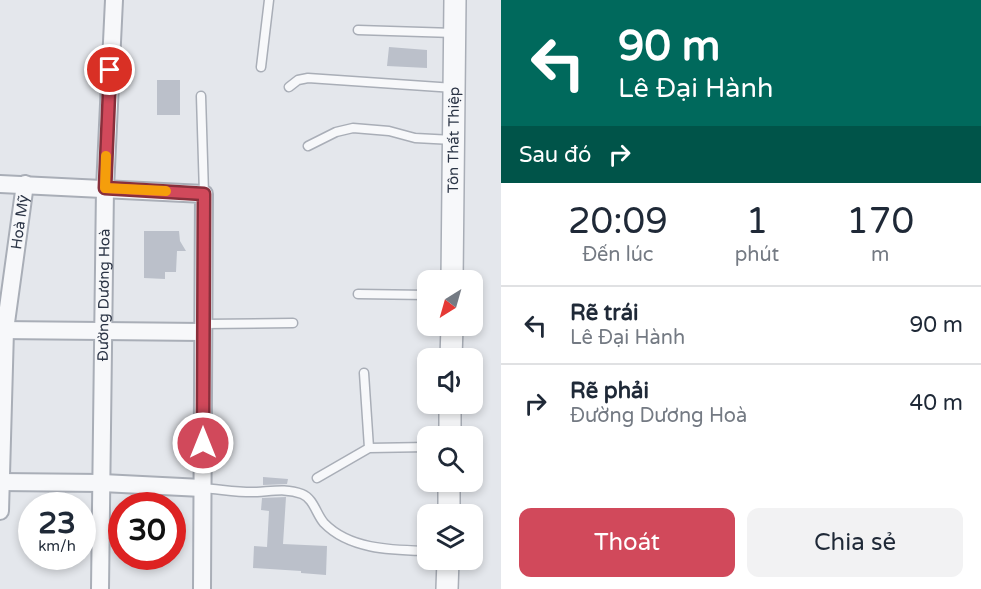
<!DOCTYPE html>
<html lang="vi">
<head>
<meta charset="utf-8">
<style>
  :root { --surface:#fff; --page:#f2f2f3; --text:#1f2937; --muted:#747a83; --line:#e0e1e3; --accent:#d1495b }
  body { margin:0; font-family:"Varela Round",sans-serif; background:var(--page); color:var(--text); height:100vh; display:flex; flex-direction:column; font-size:22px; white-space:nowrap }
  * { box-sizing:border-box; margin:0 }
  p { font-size:20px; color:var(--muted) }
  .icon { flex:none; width:33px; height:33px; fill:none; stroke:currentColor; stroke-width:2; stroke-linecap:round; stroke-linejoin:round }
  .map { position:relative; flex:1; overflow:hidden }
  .side { display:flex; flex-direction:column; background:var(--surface); width:480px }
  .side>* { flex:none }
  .hud { background:#00695c; color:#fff; overflow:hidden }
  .needle { width:39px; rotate:217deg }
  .buttons { position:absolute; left:417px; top:270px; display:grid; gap:12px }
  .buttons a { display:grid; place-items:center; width:66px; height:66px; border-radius:12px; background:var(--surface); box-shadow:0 3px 9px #0003; font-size:30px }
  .speed { position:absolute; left:18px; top:492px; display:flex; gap:12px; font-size:30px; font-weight:700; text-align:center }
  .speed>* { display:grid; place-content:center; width:78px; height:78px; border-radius:50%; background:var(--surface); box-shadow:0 3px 9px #0003; line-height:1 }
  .speed small { font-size:15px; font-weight:400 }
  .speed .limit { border:9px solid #d22; background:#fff; color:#111 }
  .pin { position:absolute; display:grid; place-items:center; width:51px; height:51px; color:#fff; margin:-26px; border:3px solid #fff; border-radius:50%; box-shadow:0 2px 6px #0007 }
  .me { position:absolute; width:66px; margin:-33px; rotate:0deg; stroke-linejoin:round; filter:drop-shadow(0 0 4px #0008) }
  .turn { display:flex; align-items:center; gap:21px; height:126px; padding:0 18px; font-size:27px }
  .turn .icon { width:78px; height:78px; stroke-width:2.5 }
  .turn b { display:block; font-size:42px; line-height:51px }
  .then { display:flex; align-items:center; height:57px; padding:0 18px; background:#0003; gap:12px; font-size:22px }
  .eta { display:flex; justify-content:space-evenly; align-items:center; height:102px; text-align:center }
  .eta b { font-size:36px; font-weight:600; line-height:42px }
  .primary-button { display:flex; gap:12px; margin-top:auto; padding:12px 18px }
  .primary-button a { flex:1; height:69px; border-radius:12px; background:var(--accent); color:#fff; font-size:24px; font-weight:600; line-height:69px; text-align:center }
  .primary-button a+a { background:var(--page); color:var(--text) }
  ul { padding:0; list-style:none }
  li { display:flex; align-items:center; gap:18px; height:78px; padding:0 18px; border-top:2px solid var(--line) }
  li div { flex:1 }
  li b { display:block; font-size:22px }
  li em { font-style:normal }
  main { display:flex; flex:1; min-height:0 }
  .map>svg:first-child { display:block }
  .building { fill:#bbc0ca }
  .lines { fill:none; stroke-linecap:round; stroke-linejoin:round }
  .service-casing { stroke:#a9aeb7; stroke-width:11 }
  .minor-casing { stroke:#a9aeb7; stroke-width:20 }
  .tertiary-casing { stroke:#a9aeb7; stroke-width:24 }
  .service { stroke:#f7f8fa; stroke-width:8 }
  .minor { stroke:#f7f8fa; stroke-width:16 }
  .tertiary { stroke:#f7f8fa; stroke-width:21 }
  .route-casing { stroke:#882f3b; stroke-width:15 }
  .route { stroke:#d1495b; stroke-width:10 }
  .slow { stroke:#f59e0b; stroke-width:10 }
  .labels { text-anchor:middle; stroke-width:4.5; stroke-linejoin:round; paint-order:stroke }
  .street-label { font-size:15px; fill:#2b3445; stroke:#f4f6f9 }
</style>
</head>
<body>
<main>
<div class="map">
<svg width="501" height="589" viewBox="0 0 501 589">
  <rect width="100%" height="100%" fill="#e4e7ec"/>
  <path class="building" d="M389 47 427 50V68L387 66Z
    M157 80H180V115H157Z
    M144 231H179L180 241 186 251H177L176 272H165V279L144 278Z
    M263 477 288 479 287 484 263 485Z
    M286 497 283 544 327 546 326 575 301 573V571L253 568 254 546 267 547 269 511 261 510 262 498Z"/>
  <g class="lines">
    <defs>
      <path id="service" d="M358 30 454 33
        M261 67 269 0
        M289 87 298 80 308 78 454 88
        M201 96 204 194
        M308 146 336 132 353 128 389 131 415 138 453 140
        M358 294 428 295
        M203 324 293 323
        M364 373 369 448
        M317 478 369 448 428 447
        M202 488C220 489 239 493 257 492 273 491 287 488 302 494 314 499 316 514 324 523 350 550 393 550 428 551"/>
      <g id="minor">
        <path d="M0 184 204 194 202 589"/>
        <path d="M0 330 203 332"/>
        <path d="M0 482 102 483 202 488"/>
        <path id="s1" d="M0 511 5 330 25 184"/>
        <path id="s2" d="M100 589 105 188 114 0"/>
      </g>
      <g id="tertiary">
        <path id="s3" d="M452 280 455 0"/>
        <path d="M451 358 452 326"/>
        <path d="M450 436V404"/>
        <path d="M449 514V482"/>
        <path d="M447 589 448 560"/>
      </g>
    </defs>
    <use href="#service" class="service-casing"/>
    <use href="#minor" class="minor-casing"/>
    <use href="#tertiary" class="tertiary-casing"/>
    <use href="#service" class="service"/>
    <use href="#minor" class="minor"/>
    <use href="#tertiary" class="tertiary"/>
  </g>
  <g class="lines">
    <defs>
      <path id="route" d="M110 70 105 188 204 194 203 443"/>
    </defs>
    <use href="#route" class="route-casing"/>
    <use href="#route" class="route"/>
    <path class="slow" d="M106 156 105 188 166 191"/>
  </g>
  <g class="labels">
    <g class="street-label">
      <text dy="5" stroke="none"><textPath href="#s3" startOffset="140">Tôn Thất Thiệp</textPath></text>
      <text dy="5" stroke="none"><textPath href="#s1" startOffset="290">Hoà Mỹ</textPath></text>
      <text dy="5" stroke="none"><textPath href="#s2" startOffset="294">Đường Dương Hoà</textPath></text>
    </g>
  </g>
</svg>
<div class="buttons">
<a><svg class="needle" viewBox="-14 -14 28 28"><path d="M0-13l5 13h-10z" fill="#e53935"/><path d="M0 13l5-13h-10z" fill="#747a83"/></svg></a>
<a><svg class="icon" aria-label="sound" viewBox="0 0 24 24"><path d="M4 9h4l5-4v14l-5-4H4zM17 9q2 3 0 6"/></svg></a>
<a><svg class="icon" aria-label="search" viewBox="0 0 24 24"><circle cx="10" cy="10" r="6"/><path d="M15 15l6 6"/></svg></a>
<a><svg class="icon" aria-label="layers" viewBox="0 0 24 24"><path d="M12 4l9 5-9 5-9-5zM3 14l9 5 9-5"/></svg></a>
</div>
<div class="speed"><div>23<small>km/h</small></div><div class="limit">30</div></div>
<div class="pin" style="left:110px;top:70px;background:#d93025"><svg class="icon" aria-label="arrive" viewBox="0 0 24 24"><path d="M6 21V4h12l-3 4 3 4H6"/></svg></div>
<svg class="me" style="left:203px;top:443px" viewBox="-20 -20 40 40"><circle r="17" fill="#d1495b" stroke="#fff" stroke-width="3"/><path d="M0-11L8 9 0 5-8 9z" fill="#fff"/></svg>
</div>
<section class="side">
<div class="hud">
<div class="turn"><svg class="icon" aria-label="left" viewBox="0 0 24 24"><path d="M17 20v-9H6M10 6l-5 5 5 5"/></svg><div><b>90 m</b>Lê Đại Hành</div></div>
<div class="then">Sau đó<svg class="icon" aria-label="right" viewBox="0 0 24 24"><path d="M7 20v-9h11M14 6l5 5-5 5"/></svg></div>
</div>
<div class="eta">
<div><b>20:09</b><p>Đến lúc</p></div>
<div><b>1</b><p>phút</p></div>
<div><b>170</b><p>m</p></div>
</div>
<ul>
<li><svg class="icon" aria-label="left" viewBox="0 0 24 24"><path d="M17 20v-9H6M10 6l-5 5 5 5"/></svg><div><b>Rẽ trái</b><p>Lê Đại Hành</p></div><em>90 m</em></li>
<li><svg class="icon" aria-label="right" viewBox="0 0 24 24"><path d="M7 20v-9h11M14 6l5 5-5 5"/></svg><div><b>Rẽ phải</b><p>Đường Dương Hoà</p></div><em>40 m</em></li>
</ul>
<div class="primary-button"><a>Thoát</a><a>Chia sẻ</a></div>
</section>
</main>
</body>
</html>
